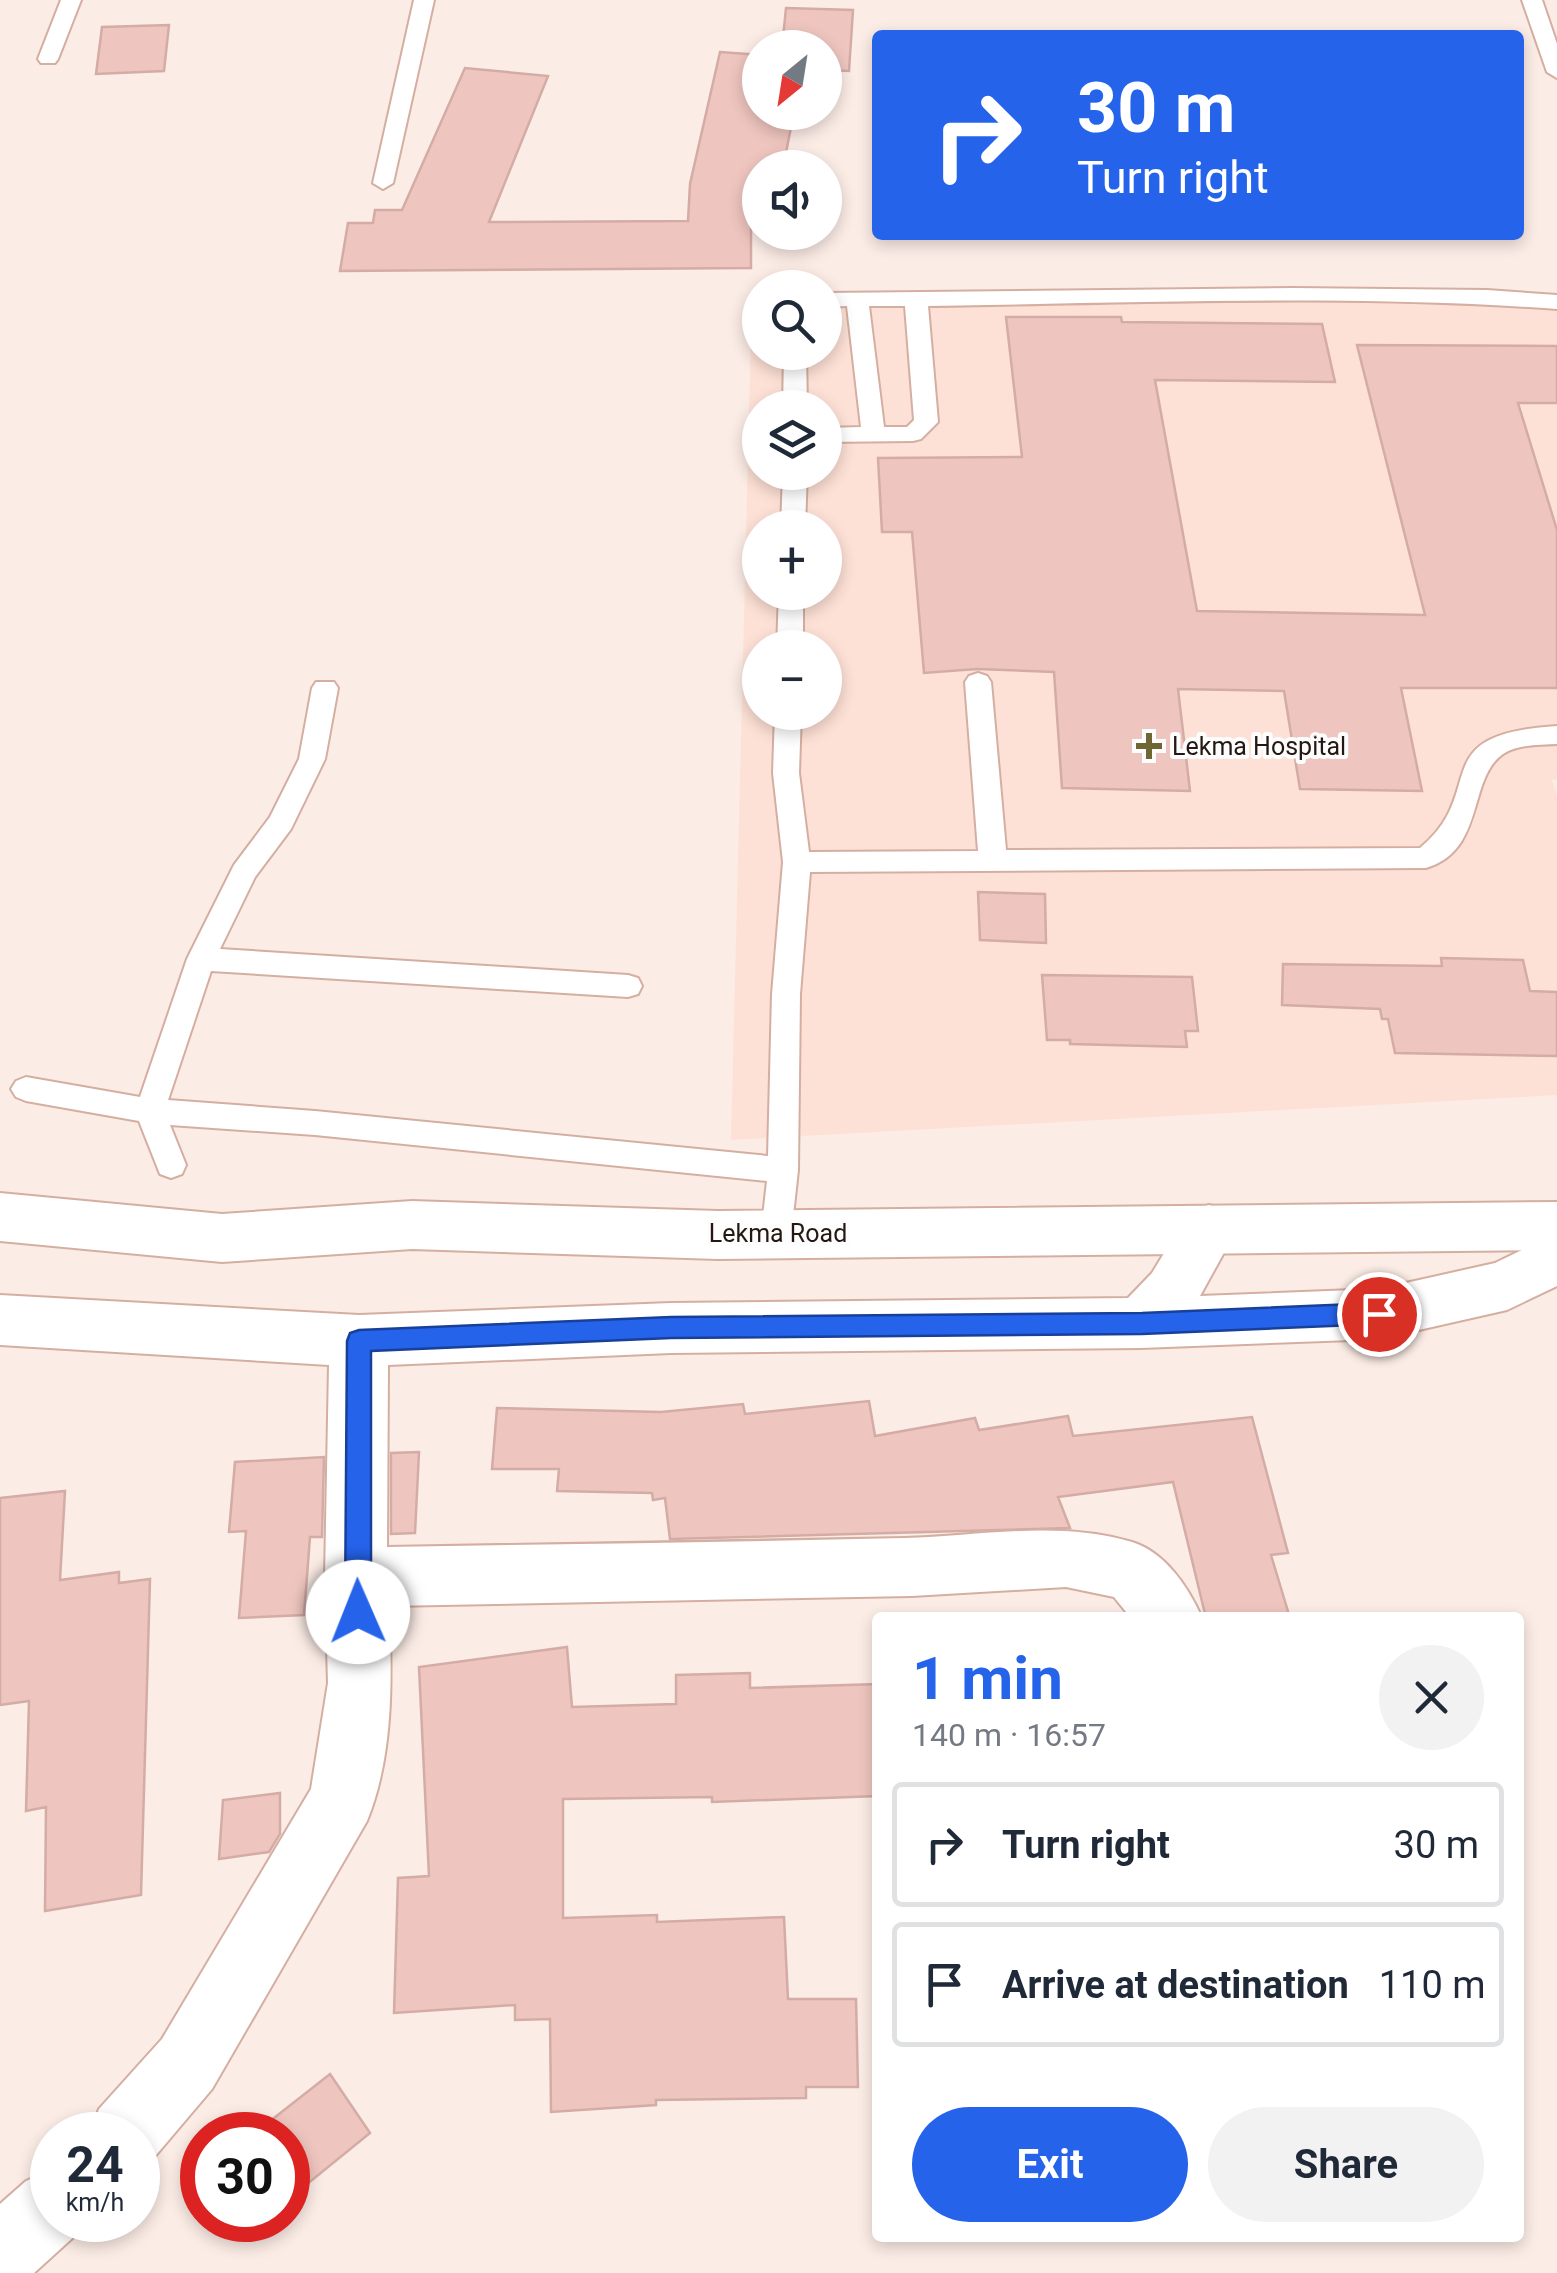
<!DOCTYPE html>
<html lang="en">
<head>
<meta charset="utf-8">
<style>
  :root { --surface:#fff; --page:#f2f2f3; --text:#1f2937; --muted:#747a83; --line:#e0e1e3; --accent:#2563eb }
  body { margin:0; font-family:Roboto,sans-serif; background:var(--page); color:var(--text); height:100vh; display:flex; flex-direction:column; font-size:38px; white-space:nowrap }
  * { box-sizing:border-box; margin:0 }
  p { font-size:32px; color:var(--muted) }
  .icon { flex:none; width:55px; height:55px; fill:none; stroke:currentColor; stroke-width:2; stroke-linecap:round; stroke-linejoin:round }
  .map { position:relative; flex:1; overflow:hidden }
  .drawer { position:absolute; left:872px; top:1612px; width:652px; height:630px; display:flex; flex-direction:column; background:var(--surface); border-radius:10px; box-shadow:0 5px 15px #0003 }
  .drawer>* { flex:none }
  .top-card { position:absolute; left:872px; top:30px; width:652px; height:210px; border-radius:10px; box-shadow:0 5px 15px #0003; background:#2563eb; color:#fff; overflow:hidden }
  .needle { width:65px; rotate:210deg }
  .fabs { position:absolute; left:742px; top:30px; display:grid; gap:20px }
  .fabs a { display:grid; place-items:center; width:100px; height:100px; border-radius:50%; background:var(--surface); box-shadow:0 5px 15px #0003; font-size:50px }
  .speed { position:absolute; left:30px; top:2112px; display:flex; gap:20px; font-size:50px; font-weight:700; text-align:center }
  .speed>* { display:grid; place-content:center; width:130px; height:130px; border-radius:50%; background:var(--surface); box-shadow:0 5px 15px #0003; line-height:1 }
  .speed small { font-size:25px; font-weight:400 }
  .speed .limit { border:15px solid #d22; background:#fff; color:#111 }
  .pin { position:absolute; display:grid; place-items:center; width:85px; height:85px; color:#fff; margin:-42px; border:5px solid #fff; border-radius:50%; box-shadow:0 2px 10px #0007 }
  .me { position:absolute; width:110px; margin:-55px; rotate:359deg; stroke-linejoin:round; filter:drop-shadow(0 0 8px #0008) }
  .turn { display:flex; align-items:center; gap:35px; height:210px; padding:0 40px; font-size:45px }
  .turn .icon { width:130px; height:130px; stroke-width:2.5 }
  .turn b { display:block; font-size:70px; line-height:85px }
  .round { display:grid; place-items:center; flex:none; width:105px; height:105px; border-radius:52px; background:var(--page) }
  .overview { display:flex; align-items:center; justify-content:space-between; height:170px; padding:0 40px }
  h1 { font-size:60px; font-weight:700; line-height:75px; color:var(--accent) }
  .cta { display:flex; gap:20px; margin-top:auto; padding:20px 40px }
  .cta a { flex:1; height:115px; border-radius:60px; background:var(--accent); color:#fff; font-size:40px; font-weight:700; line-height:115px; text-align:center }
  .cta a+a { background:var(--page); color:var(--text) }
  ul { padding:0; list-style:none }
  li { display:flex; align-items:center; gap:30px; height:125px; margin:0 20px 15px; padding:0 20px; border:5px solid var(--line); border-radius:10px }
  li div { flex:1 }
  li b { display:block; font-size:38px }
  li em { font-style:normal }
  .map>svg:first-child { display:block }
  .built { fill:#fee1d6; fill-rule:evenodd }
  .building { fill:#efc5bf; stroke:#d4aca6; stroke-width:2.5 }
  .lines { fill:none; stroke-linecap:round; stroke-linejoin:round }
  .lane-casing { stroke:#d4afa1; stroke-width:4 }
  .street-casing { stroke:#d4afa1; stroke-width:4 }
  .secondary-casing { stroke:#d4afa1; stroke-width:4 }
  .lane { fill:#fff; fill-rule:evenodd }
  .street { fill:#fff; fill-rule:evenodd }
  .secondary { fill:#fff; fill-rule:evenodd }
  .route { fill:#2563eb; stroke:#184099; stroke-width:2.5 }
  .poi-dot { fill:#706633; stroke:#fdfdfd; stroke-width:4 }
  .labels { text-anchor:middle; stroke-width:8; stroke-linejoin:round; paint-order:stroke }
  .poi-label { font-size:25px; fill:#251813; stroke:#fdfdfd; text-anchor:start }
  .street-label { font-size:25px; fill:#251813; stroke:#fdfdfd }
</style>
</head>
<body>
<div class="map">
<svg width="1557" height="2273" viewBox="0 0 1557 2273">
  <rect width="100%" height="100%" fill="#fcece6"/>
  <path class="built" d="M752 293H760V352H825V293L1557 295V779L1552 780 1557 796V1095L731 1140ZM760 408H825V472H760ZM760 528H825V592H760ZM760 648H825V712H760Z"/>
  <path class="building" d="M786 8 853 10 849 71 825 70V48H782Z
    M169 25 164 71 96 74 102 27Z
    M720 52 760 55V112H794L783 168H760V201L751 200V268L340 271 348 223H373L375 210H402L465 68 548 76 489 222 688 221 690 184Z
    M1006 317H1121L1122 322 1322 324 1335 382 1155 380 1197 611 1425 615 1357 345 1557 346V403H1518L1557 530V688H1401L1422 791 1300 789 1284 691 1178 689 1190 791 1062 788 1054 672 977 669 924 673 912 532H882L878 458 1022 457Z
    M978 892 1045 894 1046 943 980 940Z
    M1441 958 1523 960 1530 991 1557 992V1056L1395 1053 1388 1019H1382L1380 1009 1282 1005 1283 964 1442 966Z
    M1042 975 1192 977 1198 1031H1185L1187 1047 1070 1044V1040H1047Z
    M869 1401 875 1436 975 1418 979 1430 1068 1416 1073 1436 1252 1417 1288 1553 1271 1555 1290 1618H1206L1173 1482 1058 1497 1070 1528 670 1539 665 1498 653 1500 652 1493 557 1491 559 1469H492L497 1408 661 1412 743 1404 745 1414Z
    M419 1452 415 1533 391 1534V1453Z
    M324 1457 322 1537H310L304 1615 239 1618 246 1531 229 1532 235 1462Z
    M65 1491 60 1580 119 1572V1583L150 1579 141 1895 45 1911 46 1807 26 1811 29 1701 0 1705V1498Z
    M567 1647 572 1707 676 1704V1675L750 1673V1688L878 1684V1796L712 1802V1797L563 1799V1918L657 1915V1922L784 1917 788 1999H856L858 2087H806V2098L656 2100V2105L551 2112 550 2019 515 2020V2005L394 2013 398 1878 429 1876 419 1667Z
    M280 1793V1834L269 1852 219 1859 223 1800Z
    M330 2074 370 2133 306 2185 288 2158V2135H272L265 2125Z"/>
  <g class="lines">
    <defs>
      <path id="lane" d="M61 0H81L58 59 55 63H41L38 59Z
        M414 0H434L393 183 383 189 373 183Z
        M1522 0H1542L1557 44V78L1547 72Z
        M1292 288 1487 290 1557 295V309C1348 294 1137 303 928 306L938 422 921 439 913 441 825 442V428L861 427 847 306 825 307V293ZM869 306H905L914 420 907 427H884Z
        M784 352H806L807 408H783Z
        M783 472H807L805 528H781Z
        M779 592H803V648H777Z
        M978 673 987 676 991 682 1006 850 1420 848C1490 790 1422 734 1557 726V744C1540 745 1518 744 1503 754 1467 779 1486 850 1426 868L810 872 800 994 798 1170 791 1234 787 1243 776 1247 765 1243 761 1234 767 1181 315 1135 170 1125 186 1165 182 1174 171 1178 160 1174 139 1121 26 1101 16 1097 11 1089 16 1081 26 1077 140 1097 187 959 234 865 270 817 299 759 312 688 316 682H334L338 688 325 759 291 829 255 877 220 949 628 975 638 978 642 986 638 994 628 997 211 971 168 1100 315 1111 768 1156 772 994 783 862 773 773 775 712H801L799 773 809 852 978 851 965 682 969 676Z"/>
      <path id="street" d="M1209 1205 1229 1212 1237 1229 1200 1296 1379 1289 1495 1263 1557 1233V1286L1507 1310 1379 1339 1141 1348 671 1353 388 1365 387 1547C560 1544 733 1542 905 1538 981 1536 1058 1520 1132 1542 1165 1552 1189 1588 1202 1618H1131L1114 1597 1066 1587 912 1596 389 1606C392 1676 394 1755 367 1821L212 2089 151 2161 138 2166V2135H89L99 2109 162 2039 311 1789 328 1683 325 1577 329 1365 0 1345V1295L359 1315 671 1303 1128 1298 1152 1273 1189 1212Z
        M52 2170V2220H83L78 2233 34 2273H0V2204L26 2181Z"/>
      <path id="secondary" d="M0 1193 222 1214 412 1201 718 1211 1557 1202V1250L718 1259 412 1249 222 1262 0 1241Z"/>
    </defs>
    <use href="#lane" class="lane-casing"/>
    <use href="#street" class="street-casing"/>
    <use href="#secondary" class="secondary-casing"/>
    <use href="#lane" class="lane"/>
    <use href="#street" class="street"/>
    <use href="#secondary" class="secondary"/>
  </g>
  <path class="route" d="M1379 1303 1387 1306 1391 1314 1387 1321 1379 1324 1142 1334 671 1338 371 1351V1612L367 1621 358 1625 348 1621 345 1612 347 1341 350 1333 359 1330 671 1317 1142 1313Z"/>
  <path class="poi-dot" d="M1144 731h10v10h10v10h-10v10h-10v-10h-10v-10h10z"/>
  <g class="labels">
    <g class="poi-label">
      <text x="1172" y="755">Lekma Hospital</text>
    </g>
    <g class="street-label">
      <text x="778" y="1242">Lekma Road</text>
    </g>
  </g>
</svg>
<div class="fabs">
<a><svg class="needle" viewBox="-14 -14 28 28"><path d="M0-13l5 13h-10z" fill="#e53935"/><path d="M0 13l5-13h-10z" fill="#747a83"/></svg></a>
<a><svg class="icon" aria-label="sound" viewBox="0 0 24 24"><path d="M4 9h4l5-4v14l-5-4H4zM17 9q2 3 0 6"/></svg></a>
<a><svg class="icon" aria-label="search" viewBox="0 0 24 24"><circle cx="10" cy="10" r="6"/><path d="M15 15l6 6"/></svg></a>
<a><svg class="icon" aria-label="layers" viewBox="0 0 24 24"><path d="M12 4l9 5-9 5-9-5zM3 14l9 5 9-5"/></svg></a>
<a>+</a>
<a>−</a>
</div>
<div class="speed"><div>24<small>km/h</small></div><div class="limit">30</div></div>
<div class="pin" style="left:1379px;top:1314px;background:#d93025"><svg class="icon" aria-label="arrive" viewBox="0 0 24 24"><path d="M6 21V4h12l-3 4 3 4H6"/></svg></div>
<svg class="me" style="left:358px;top:1612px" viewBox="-20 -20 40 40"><circle r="19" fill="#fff"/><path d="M0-13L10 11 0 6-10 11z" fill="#2563eb"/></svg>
<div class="top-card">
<div class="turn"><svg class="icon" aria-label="right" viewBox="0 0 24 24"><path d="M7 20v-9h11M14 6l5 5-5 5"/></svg><div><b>30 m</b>Turn right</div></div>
</div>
<section class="drawer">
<div class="overview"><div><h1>1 min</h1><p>140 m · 16:57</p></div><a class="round"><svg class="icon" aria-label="close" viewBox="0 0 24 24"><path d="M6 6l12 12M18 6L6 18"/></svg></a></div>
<ul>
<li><svg class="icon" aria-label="right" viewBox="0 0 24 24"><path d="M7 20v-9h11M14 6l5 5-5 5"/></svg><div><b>Turn right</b></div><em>30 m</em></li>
<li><svg class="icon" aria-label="arrive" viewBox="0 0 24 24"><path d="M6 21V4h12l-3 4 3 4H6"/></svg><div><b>Arrive at destination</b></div><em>110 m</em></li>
</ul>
<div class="cta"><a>Exit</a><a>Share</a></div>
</section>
</div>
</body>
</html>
